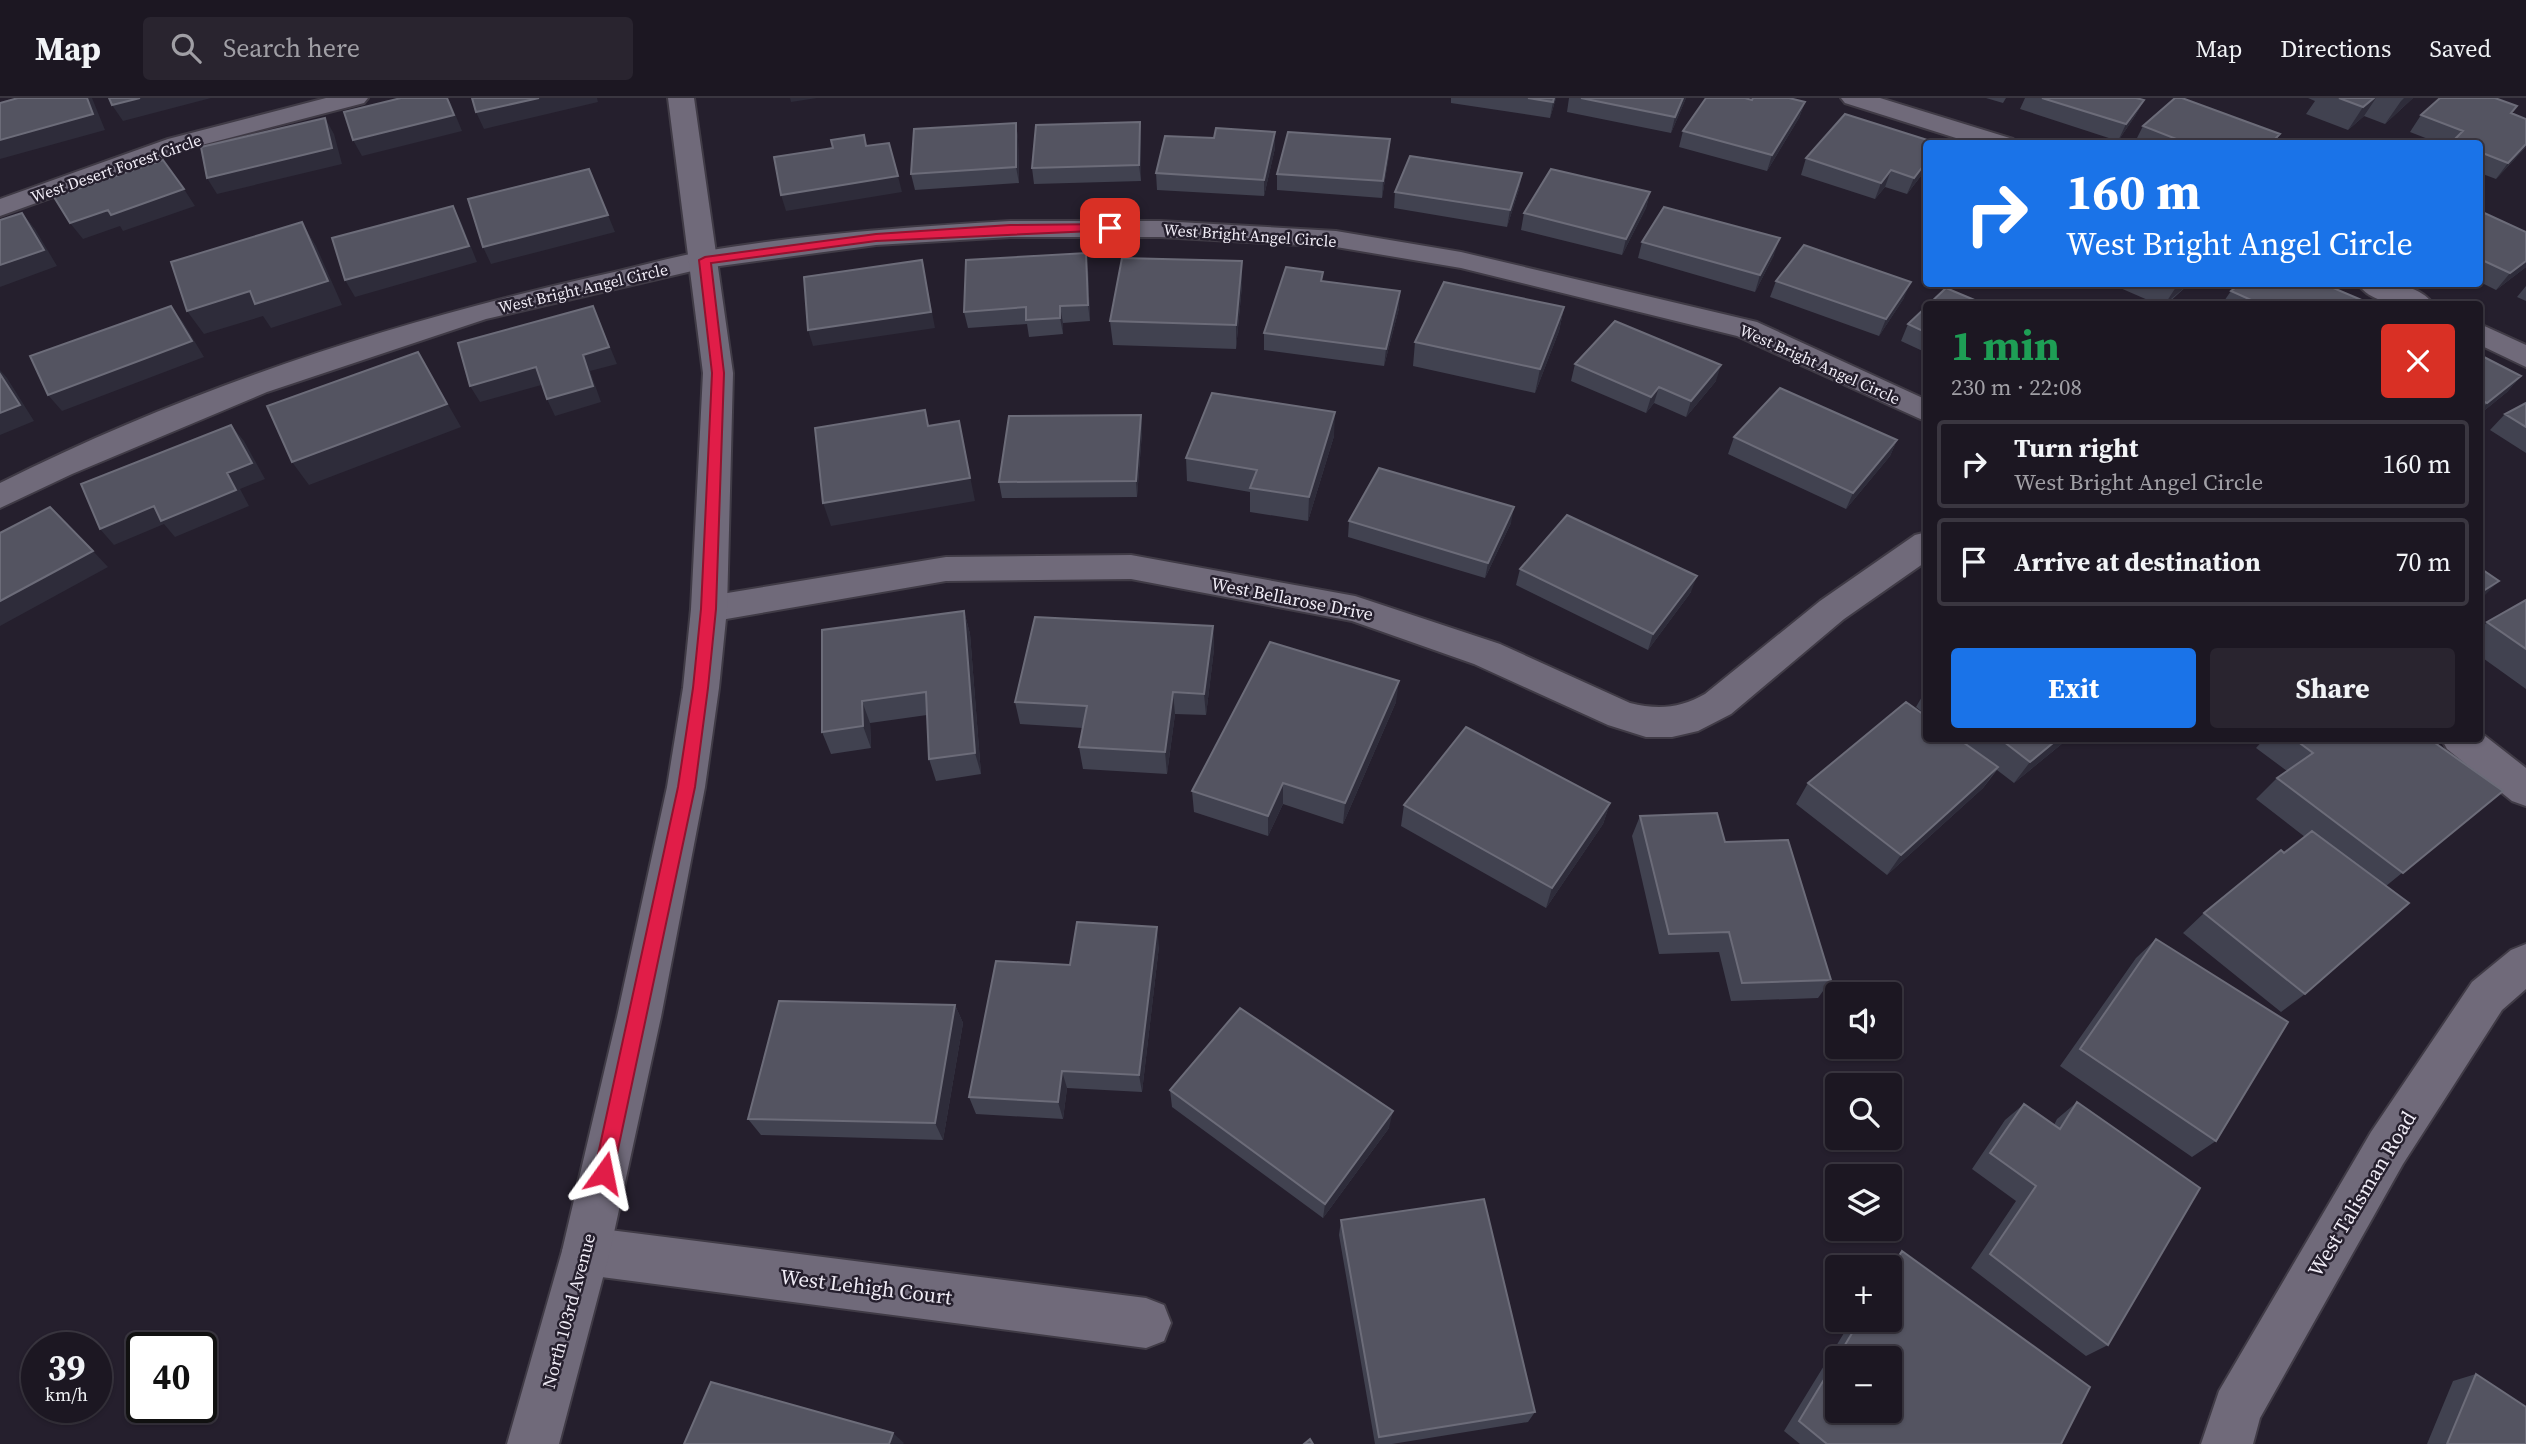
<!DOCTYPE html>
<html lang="en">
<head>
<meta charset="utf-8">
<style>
  :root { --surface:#1c1722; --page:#29242f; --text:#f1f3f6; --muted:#a09fa5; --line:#3a3640; --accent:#1a73e8 }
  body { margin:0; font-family:"Source Serif 4",serif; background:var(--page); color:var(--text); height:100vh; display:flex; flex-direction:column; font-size:26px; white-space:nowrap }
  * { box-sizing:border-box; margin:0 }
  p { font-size:23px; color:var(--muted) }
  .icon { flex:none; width:38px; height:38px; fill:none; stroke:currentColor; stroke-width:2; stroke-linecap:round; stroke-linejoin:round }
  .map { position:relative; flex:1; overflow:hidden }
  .panel { position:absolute; left:1923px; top:203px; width:560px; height:441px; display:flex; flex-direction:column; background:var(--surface); border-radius:7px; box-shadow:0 2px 5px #0004,0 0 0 2px var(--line) }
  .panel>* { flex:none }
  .hud { position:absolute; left:1923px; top:42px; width:560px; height:147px; border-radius:7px; box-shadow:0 2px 5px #0004,0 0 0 2px var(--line); background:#1a73e8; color:#fff; overflow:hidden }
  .tools { position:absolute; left:1825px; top:884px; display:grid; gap:14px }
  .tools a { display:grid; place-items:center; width:77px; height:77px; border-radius:7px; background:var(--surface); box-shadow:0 2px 5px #0004,0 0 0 2px var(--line); font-size:35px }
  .speed { position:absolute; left:21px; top:1234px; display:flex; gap:14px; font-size:35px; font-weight:700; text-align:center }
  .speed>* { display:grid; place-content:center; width:91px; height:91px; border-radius:50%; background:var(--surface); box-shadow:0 2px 5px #0004,0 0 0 2px var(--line); line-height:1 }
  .speed small { font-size:18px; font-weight:400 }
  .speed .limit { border:4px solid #111; border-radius:10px; background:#fff; color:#111 }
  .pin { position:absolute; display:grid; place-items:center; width:60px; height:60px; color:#fff; margin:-30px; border-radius:14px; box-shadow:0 4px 10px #0006 }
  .me { position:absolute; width:77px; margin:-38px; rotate:12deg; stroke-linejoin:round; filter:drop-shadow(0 0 5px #0008) }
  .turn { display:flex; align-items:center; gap:24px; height:147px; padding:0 28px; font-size:32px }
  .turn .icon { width:91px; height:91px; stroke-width:2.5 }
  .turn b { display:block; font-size:49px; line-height:60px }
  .round { display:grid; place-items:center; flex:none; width:74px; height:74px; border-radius:7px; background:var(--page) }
  .headline { display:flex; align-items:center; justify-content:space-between; height:119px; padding:0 28px }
  h1 { font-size:42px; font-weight:700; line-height:52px; color:#1e9e55 }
  .action { display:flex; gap:14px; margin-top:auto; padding:14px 28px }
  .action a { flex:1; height:80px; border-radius:7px; background:var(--accent); color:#fff; font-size:28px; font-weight:700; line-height:80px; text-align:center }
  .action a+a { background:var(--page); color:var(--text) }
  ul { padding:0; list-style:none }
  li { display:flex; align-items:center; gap:21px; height:88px; margin:0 14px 10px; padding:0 14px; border:4px solid var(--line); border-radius:7px }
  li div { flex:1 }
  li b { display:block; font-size:26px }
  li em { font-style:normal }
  header { display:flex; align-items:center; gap:42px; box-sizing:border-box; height:98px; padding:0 35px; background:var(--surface); border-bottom:2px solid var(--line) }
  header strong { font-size:33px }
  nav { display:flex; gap:38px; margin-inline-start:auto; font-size:24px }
  .search { width:490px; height:63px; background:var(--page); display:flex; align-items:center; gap:18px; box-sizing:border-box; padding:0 24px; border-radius:7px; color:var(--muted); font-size:26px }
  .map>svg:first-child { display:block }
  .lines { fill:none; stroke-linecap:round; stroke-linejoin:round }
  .minor-casing { stroke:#403b46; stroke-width:4 }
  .tertiary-casing { stroke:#403b46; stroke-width:4 }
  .minor { fill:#706a7a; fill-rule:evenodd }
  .tertiary { fill:#706a7a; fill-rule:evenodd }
  .wall { fill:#414250 }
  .shaded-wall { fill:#2e2c3a }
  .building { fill:#545461; stroke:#6c6c79; stroke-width:2; fill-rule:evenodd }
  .route { fill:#e11d48; stroke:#92132f; stroke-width:2 }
  .labels { text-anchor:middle; stroke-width:5; stroke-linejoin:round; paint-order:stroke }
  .far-street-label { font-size:16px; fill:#f0ecf6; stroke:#251f2d }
  .street-label { font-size:18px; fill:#f0ecf6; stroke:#251f2d }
  .near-street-label { font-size:21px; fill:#f0ecf6; stroke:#251f2d }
</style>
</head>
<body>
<header>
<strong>Map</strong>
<div class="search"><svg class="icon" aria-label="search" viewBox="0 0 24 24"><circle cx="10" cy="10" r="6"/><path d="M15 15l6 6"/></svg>Search here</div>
<nav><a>Map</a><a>Directions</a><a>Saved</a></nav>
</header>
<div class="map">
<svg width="2526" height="1346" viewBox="0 0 2526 1346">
  <rect width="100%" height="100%" fill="#251f2d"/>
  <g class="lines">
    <defs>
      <path id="minor" d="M326 0H368L364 5 186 51 0 118V101L168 41Z
        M1841 0H1880L2013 41 2017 46H1975L1845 5Z
        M1010 123H1160L1336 133 1461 154 1757 224 1927 302V324L1737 238 1461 170 1336 149 1160 139H1010L876 147 705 170 486 221 267 294 72 376 0 410V385C187 291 389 225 592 179 630 171 667 160 705 153 806 136 908 129 1010 123Z
        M2358 186C2381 184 2418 184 2433 206 2409 208 2373 208 2358 186Z
        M2480 226 2526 247V269L2480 247Z
        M1927 434V463L1844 521 1731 616 1698 633 1672 639H1646L1608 627 1474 566 1352 523 1131 481 946 483 709 524 697 520 691 511 697 502 709 498 946 459 1131 457 1355 498 1500 546 1630 605C1658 612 1681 610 1705 596L1820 503 1915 437Z
        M2480 634 2526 670V708L2512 703 2447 651 2441 640H2480Z
        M586 1129 1146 1200 1164 1207 1171 1225 1164 1243 1146 1250 586 1177 569 1170 562 1153 569 1136Z"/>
      <path id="tertiary" d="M668 0H694L733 275 727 511 719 590 705 689 661 919 610 1153 559 1346H507L562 1153 617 919 667 689 683 590 691 511 703 275Z
        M2526 846V891L2502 912 2403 1066 2260 1320 2253 1346H2201L2219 1293 2371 1034 2472 884 2511 852Z"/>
    </defs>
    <use href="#minor" class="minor-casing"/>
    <use href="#tertiary" class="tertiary-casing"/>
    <use href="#minor" class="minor"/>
    <use href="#tertiary" class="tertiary"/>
  </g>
  <path class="wall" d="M1451 0H1556L1550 20 1451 5Z
    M1569 0H1686L1671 35 1567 14Z
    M1986 0H2006L2003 5Z
    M2025 0H2136L2144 2 2135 18 2118 43 2020 11Z
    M2308 0H2413L2385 26 2364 18 2348 32 2306 16 2315 3Z
    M1752 2 1805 4 1799 20 1767 73 1679 49 1683 33Z
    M2512 15 2526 49 2496 81 2480 75V46H2441L2410 34 2421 17Z
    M1016 25 1018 41 1019 85 915 92 911 76Z
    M2143 28 2280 36 2274 46H2139L2135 44Z
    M1275 34V50L1264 98 1157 92 1156 75 1214 40Z
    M1141 40V83L1034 86 1032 70Z
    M1927 46V70L1907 96 1885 89 1875 101 1801 77 1806 60Z
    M1389 57 1382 100 1277 92V76Z
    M1522 75 1519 91 1507 129 1394 110 1395 94Z
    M1650 94 1646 110 1622 157 1521 132 1524 115Z
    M2480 113 2526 169 2496 192 2480 184Z
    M1642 144 1774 157 1755 194 1638 160Z
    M1242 163V187L1236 251 1113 247 1110 223Z
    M1088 171 1090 223 1063 225V236L1029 239 1027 226 968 230 964 214Z
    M1776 183 1904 200 1879 238 1770 199Z
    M1323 184 1399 210 1384 268 1264 252V235Z
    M2111 186H2189L2167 206H2157Z
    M2526 188V203L2517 199Z
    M2231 193 2371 206H2222Z
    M1927 208V255L1901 243 1908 226Z
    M1564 209 1559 233 1535 295 1413 268 1415 244Z
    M2480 257 2521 278 2507 294 2480 316Z
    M1575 266 1716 283 1686 319 1654 305 1646 315 1571 283Z
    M2526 305V355L2490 332 2505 316Z
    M1141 317 1142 334 1137 399 1002 400 999 384Z
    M1334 338 1308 423 1250 414V394L1187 383 1186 360Z
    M1734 339 1897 342 1890 358 1846 411 1728 356Z
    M1349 423 1511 425 1485 480 1348 439Z
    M1520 471 1691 494 1648 552 1516 487Z
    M2526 502V591L2480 558V532L2487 524Z
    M964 513 970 536 981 676 936 683 929 661 927 617 870 625 871 650 831 656 822 634Z
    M1213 528 1214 551 1206 617 1175 616 1167 676 1083 671 1079 649 1083 630 1020 626 1015 604Z
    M1927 590V618L1916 609Z
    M1396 604 1343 726 1283 706 1268 738 1194 714 1192 693Z
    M1927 640H2069L2014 685 1997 672 1983 690 1887 777 1796 706 1808 685Z
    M2265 640H2428L2503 693 2386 788 2305 896 2281 914 2183 835 2204 815 2305 739 2256 701 2277 680 2287 673 2256 650Z
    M1610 705 1603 726 1546 810 1401 728 1404 707Z
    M1640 718 1725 744 1831 882 1818 900 1731 903 1719 854 1659 856 1632 738Z
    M2156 841 2216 1043 2192 1059 2060 968 2136 860Z
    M1159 848 1142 994 1067 990 1063 1021 976 1016 969 999 1070 867Z
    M955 907 963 925 943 1042 761 1037 748 1021Z
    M1170 992 1389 1030 1323 1120 1172 1009Z
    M2077 1004 2108 1247 2086 1258 1971 1170 2016 1103 1972 1071 2005 1022 2024 1006 2054 1027 2057 1021Z
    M1341 1122 1535 1314 1528 1324 1392 1346H1375L1339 1137Z
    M1902 1153 2061 1346H1800L1784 1333 1852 1222H1890V1169H1884Z
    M2476 1276 2526 1346H2427L2453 1283Z"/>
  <path class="shaded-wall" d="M87 0H92L105 32 0 61V42Z
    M140 0H211L123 23 112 7Z
    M447 0 451 6 462 33 362 58 353 42Z
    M539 0H597L598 4 484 31 476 14Z
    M790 0H817L791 4Z
    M1554 0H1556L1550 20 1553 4Z
    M1683 0H1686L1671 35 1675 19Z
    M2374 0H2376L2364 18 2348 32 2363 9Z
    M2404 0H2413L2385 26 2401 3Z
    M2144 2 2135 18 2118 43 2126 26Z
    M1805 4 1799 20 1767 73 1772 57Z
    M325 20 334 36 342 66 217 96 207 80Z
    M1140 24 1141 40V83L1139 67Z
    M1016 25 1018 41 1019 85 1016 69Z
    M1275 34V50L1264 98V82Z
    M1390 41 1389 57 1382 100 1383 83Z
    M2526 46V49L2496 81 2508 65Z
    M1927 63V70L1907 96 1914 80Z
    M589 71 615 134 491 166 483 149Z
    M1891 72 1885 89 1875 101 1881 85Z
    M1522 75 1519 91 1507 129 1510 112Z
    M898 78 902 94 786 113 781 97Z
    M184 91 195 108 123 133 120 128 83 141 70 125 108 112Z
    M1650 94 1646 110 1622 157 1626 141Z
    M453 108 461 124 477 164 355 199 345 182Z
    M22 115 35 131 57 168 0 189V167Z
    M302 124 316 148 342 207 271 230 263 218 204 236 187 213Z
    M1780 140 1774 157 1755 194 1760 177Z
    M1086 155 1088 171 1090 223 1088 207Z
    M922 162 935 230 813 248 808 232Z
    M1242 163V187L1236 251V227Z
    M2526 163V169L2496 192 2510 175Z
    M1911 184 1904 200 1879 238 1886 221Z
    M2178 186H2189L2165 206Z
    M1400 193 1399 210 1384 268 1386 251Z
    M171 208 183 224 204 259 62 313 48 297Z
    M593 208 617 266 590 273 601 304 555 318 547 301 583 257Z
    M1060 208 1063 225V236L1060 220Z
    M1564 209 1559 233 1535 295 1540 271Z
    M418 254 461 329 309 387 292 364Z
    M1721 267 1716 283 1686 319 1691 303Z
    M536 269 545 286 480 304 470 288Z
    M0 272 7 280 34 323 0 337Z
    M2521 278 2507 294 2480 316V314L2487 305Z
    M1659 289 1654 305 1646 315 1651 299Z
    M1335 314 1334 338 1308 423 1309 399Z
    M1141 317 1142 334 1137 399 1136 383Z
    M959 323 975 403 831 428 823 405Z
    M231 327 244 343 265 381 240 391 249 408 175 439 164 426 114 447 100 431 154 408 227 375Z
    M1897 342 1890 358 1846 411 1853 395Z
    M1514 409 1511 425 1485 480 1488 465Z
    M93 453 108 469 0 528V503Z
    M1697 478 1691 494 1648 552 1653 536Z
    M2499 483 2483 499 2480 501V495Z
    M964 513 970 536 981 676 975 655Z
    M1213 528 1214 551 1206 617 1204 596Z
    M1399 583 1396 604 1343 726 1345 705Z
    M1173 594 1175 616 1167 676 1165 654Z
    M862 603 870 625 871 650 863 628Z
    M2059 640H2069L2014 685 2030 664Z
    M1998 669 1983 690 1887 777 1901 757Z
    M1283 685V706L1268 738V718Z
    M1610 705 1603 726 1546 810 1552 790Z
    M1157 829 1159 848 1142 994 1139 977Z
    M955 907 963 925 943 1042 935 1025Z
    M1062 973 1067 990 1063 1021 1058 1004Z
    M1393 1013 1389 1030 1323 1120 1325 1106Z
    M893 1335 904 1345 903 1346H889Z"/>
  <path class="building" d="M18 0H87L93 16 0 42V5Z
    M109 0H140L112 7Z
    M401 0H447L454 17 353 42 344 14Z
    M472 0H539L476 14Z
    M1528 0H1554L1553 4Z
    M1581 0H1683L1675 19Z
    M1706 0H1745L1752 2 1753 0H1789L1805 4 1772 57 1683 33Z
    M2042 0H2136L2144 2 2126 26Z
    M2175 0H2182L2280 36 2270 46H2189L2143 28Z
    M2339 0H2374L2363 9Z
    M2440 0H2495L2517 8 2511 15 2526 21V46L2508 65 2480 54V46H2457L2452 44 2463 33 2421 17Z
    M1845 16 1940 46H1927V63L1914 80 1891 72 1881 85 1806 60Z
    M325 20 332 50 207 80 201 49Z
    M1140 24 1139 67 1032 70 1036 27Z
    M1016 25V69L911 76 914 31Z
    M1216 30 1275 34 1264 82 1156 75 1165 38 1214 40Z
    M1288 34 1390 41 1383 83 1277 76Z
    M864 37 866 48 889 45 898 78 781 97 774 59 833 50 831 42Z
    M1410 58 1522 75 1510 112 1395 94Z
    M163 62 184 91 111 117 108 112 70 125 54 99Z
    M589 71 608 117 483 149 468 101Z
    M1551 71 1650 94 1626 141 1524 115Z
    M453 108 469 148 345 182 332 140Z
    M1664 109 1780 140 1760 177 1642 144Z
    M2480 113 2526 134V163L2510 175 2480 161Z
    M22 115 44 152 0 167V122Z
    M302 124 328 183 255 206 250 193 187 213 171 164Z
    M1804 147 1911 184 1886 221 1776 183Z
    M1086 155 1088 207 1060 208V220L1026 222V209L964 214 966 162Z
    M1122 160 1242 163 1236 227 1110 223Z
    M922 162 931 214 808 232 804 179Z
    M1286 169 1323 174 1321 183 1400 193 1386 251 1264 235Z
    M1444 184 1564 209 1540 271 1415 244Z
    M2240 186H2324L2371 206H2260L2231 193Z
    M1946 190 1984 206H1929Z
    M171 208 192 243 48 297 30 258Z
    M593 208 609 249 583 257 593 288 547 301 536 269 470 288 458 245Z
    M1927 208V235L1908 226Z
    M1615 223 1721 267 1691 303 1659 289 1651 299 1575 266Z
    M418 254 447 306 292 364 267 308Z
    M2480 257 2521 278 2487 305 2480 302Z
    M0 276 20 307 0 315Z
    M1780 290 1897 342 1853 395 1734 339Z
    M1212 295 1335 314 1309 399 1250 390 1257 372 1186 360Z
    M2526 305V329L2505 316Z
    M925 312 928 328 959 323 970 380 823 405 815 330Z
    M1141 317 1136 383 999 384 1009 318Z
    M231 327 252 365 227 375 236 392 161 423 154 408 100 431 81 386Z
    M1379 370 1514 409 1488 465 1349 423Z
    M50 409 93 453 0 503V435Z
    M1567 417 1697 478 1653 536 1520 471Z
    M2480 470 2499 483 2480 495Z
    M2526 502V551L2487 524Z
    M964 513 975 655 929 661 926 594 862 603 863 628 822 634V532Z
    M1035 519 1213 528 1204 596 1173 594 1165 654 1079 649 1087 608 1015 604Z
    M1270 544 1399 583 1345 705 1283 685 1268 718 1192 693Z
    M1906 604 1927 619V640H1957L1998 669 1901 757 1808 685Z
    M1466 629 1610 705 1552 790 1404 707Z
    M1999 640H2059L2030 664Z
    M2293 640H2428L2503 693 2403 775 2277 680 2313 655Z
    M1717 715 1725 744 1788 742 1831 882 1742 885 1729 834 1669 836 1640 718Z
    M2312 733 2409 805 2305 896 2204 815 2281 752 2284 755Z
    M1077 824 1157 829 1139 977 1062 973 1058 1004 969 999 996 863 1070 867Z
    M2156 841 2288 924 2216 1043 2080 951Z
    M779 903 955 907 935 1025 748 1021Z
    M1240 910 1393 1013 1325 1106 1170 992Z
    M2077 1004 2200 1090 2108 1247 1990 1156 2036 1088 1990 1055 2024 1006 2060 1031Z
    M1484 1101 1535 1314 1379 1339 1341 1122Z
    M1902 1153 2090 1289 2061 1346H1827L1799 1323 1860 1222H1890V1173ZM1838 1260H1890V1312H1838Z
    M2476 1276 2526 1309V1346H2447Z
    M711 1284 893 1335 889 1346H684Z
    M1310 1341 1313 1346H1304Z"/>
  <path class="route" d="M1110 126 1114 127V132L876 143 711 165 724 275 716 511 708 590 695 689 613 1075 611 1082 604 1084 597 1082 594 1075 678 689 693 590 701 511 712 275 699 162 705 159 876 136 1010 127Z"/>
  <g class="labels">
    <g class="far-street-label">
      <text transform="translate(116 70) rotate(-19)" y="6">West Desert Forest Circle</text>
      <text transform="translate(1250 137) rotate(4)" y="6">West Bright Angel Circle</text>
      <text transform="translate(583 190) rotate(-13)" y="6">West Bright Angel Circle</text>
      <text transform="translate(1820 266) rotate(24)" y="6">West Bright Angel Circle</text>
    </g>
    <g class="street-label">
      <text transform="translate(1292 501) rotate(11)" y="6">West Bellarose Drive</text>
      <text transform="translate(569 1213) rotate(-75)" y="6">North 103rd Avenue</text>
    </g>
    <g class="near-street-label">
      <text transform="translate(2362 1096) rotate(-59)" y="7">West Talisman Road</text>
      <text transform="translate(866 1189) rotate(7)" y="7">West Lehigh Court</text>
    </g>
  </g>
</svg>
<div class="tools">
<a><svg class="icon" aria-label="sound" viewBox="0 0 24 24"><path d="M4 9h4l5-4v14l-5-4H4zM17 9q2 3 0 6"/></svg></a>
<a><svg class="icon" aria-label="search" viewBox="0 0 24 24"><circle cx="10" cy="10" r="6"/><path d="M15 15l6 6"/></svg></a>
<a><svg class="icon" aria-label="layers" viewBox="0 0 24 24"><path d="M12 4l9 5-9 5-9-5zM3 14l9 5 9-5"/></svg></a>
<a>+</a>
<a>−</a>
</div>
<div class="speed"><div>39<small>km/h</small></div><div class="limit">40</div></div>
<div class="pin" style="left:1110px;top:130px;background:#d93025"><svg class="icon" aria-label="arrive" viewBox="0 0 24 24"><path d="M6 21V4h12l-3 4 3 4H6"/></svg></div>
<svg class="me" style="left:604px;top:1075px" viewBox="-20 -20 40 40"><path d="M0-17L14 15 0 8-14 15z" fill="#e11d48" stroke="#fff" stroke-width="4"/></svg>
<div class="hud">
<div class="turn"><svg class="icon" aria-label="right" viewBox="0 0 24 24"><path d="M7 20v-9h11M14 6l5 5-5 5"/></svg><div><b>160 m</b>West Bright Angel Circle</div></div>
</div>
<section class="panel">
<div class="headline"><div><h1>1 min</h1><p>230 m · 22:08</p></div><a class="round" style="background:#d93025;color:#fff"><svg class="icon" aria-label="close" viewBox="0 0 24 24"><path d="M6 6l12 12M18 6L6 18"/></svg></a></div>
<ul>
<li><svg class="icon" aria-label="right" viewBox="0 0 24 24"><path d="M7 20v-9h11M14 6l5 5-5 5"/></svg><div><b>Turn right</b><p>West Bright Angel Circle</p></div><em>160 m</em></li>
<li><svg class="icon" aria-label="arrive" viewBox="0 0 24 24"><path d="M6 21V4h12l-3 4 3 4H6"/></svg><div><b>Arrive at destination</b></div><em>70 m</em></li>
</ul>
<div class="action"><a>Exit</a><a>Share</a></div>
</section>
</div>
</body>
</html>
